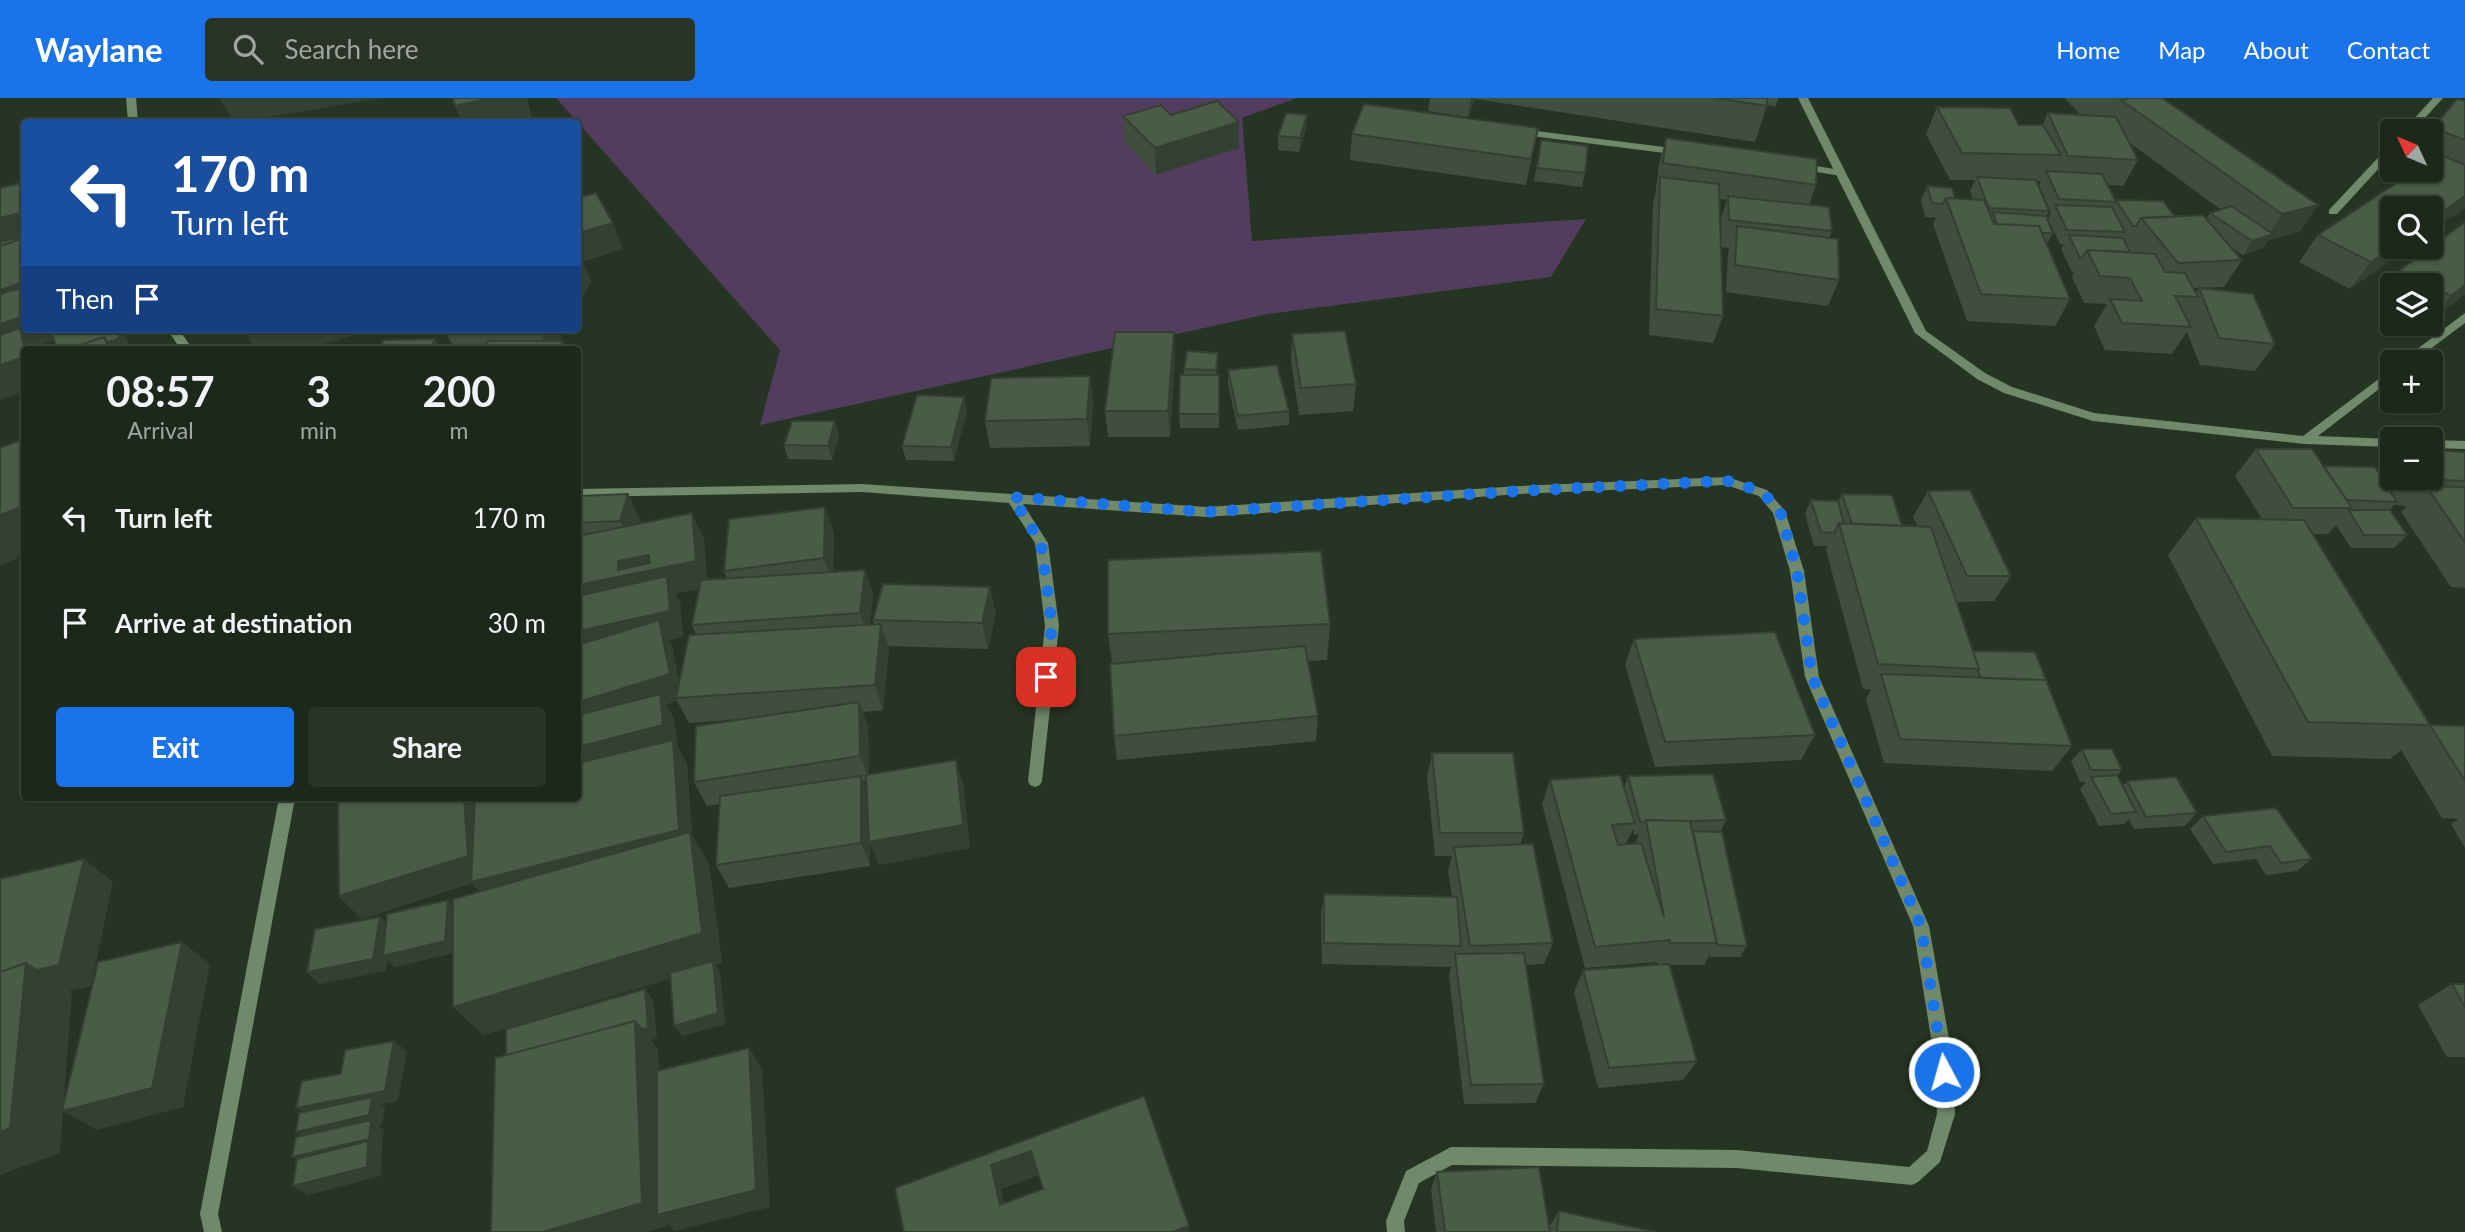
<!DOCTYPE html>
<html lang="en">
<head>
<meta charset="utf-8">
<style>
  :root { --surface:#1c281a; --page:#293427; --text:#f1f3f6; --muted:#a0a6a2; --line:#3a4439; --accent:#1a73e8 }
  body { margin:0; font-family:Lato,sans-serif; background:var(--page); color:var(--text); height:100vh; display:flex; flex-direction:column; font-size:26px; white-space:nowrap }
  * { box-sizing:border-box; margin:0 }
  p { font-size:23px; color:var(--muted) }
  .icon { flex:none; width:38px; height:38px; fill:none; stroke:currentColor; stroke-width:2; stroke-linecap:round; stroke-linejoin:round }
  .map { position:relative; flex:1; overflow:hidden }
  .sheet { position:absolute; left:21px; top:248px; width:560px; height:455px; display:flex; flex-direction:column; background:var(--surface); border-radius:7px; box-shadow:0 2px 5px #0004,0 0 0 2px var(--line) }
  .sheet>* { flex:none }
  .banner { position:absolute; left:21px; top:21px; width:560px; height:214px; border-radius:7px; box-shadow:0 2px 5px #0004,0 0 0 2px var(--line); background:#1a4fa0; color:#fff; overflow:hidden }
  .needle { width:46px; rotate:314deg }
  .tools { position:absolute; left:2380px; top:21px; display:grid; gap:14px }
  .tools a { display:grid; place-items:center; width:63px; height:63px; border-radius:7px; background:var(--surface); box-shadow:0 2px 5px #0004,0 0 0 2px var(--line); font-size:35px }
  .pin { position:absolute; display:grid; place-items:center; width:60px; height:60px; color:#fff; margin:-30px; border-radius:14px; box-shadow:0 4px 10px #0006 }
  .me { position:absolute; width:77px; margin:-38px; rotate:354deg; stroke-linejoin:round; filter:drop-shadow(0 0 5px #0008) }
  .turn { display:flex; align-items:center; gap:24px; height:147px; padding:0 35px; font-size:32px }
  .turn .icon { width:91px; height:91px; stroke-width:2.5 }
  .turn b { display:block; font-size:49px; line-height:60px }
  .then { display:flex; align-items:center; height:66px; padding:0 35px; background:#0003; gap:14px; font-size:26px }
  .eta { display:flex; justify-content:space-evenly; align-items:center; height:119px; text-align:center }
  .eta b { font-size:42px; font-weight:700; line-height:49px }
  .primary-button { display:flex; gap:14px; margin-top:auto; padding:14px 35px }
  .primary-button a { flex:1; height:80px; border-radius:7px; background:var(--accent); color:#fff; font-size:28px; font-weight:700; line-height:80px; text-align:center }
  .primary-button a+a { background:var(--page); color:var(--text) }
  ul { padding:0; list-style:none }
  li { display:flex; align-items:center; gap:21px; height:105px; padding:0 35px }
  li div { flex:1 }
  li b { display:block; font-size:26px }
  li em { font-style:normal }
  header { display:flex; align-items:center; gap:42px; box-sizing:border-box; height:98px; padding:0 35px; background:var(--accent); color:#fff }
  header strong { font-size:33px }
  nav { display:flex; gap:38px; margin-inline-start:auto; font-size:24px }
  .search { width:490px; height:63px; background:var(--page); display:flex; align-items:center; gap:18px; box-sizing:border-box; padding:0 24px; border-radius:7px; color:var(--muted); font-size:26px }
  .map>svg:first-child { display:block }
  .green { fill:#533d5e }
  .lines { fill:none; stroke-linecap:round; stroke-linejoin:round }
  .service { fill:#6f896a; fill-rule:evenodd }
  .minor { fill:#6f896a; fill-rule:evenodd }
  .wall { fill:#404e3d; fill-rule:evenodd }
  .shaded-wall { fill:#344032 }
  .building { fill:#4a5b47; stroke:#344032; stroke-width:2; fill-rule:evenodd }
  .route { stroke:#1a73e8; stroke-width:12; stroke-dasharray:0 21.6 }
</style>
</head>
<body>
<header>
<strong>Waylane</strong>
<div class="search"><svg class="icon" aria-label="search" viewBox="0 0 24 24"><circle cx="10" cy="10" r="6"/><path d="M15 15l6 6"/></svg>Search here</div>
<nav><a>Home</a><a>Map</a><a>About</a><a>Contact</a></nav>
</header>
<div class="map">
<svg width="2465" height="1134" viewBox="0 0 2465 1134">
  <rect width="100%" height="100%" fill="#263523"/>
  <path class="green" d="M556 0H1297L1242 20 1252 143 1586 121 1551 179 1268 216 760 327 780 252Z"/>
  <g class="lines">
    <path class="service" d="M1519 31 1680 51 1685 54 1680 57 1516 36V32Z
      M1797 65 1841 72 1846 75 1841 78 1793 70 1792 68Z"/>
    <path class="minor" d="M126 0H136L138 24H128Z
      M1798 0H1808L1926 233 1985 275 2012 289 2094 315 2303 338 2392 271V281L2318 338 2392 341V349L2305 346 2093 323 2004 295 1977 281 1915 235Z
      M2433 0H2443L2413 33H2403Z
      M2392 47V56L2337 116H2329V112L2389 48Z
      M2465 215V225L2413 264H2400Z
      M167 231H179L193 252H181Z
      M2431 342 2465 343V351L2431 350Z
      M1727 379 1767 392 1785 413 1804 473 1819 579 1929 828 1951 952 1955 1016 1940 1064 1918 1084 1912 1087 1737 1070 1452 1067 1419 1085 1404 1123 1405 1134H1387L1386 1123 1406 1073 1451 1049 1737 1052 1909 1069 1927 1053 1937 1016 1933 952 1913 828 1805 579 1790 473 1773 415 1759 398 1726 387 1519 396 1207 419 1023 406 1048 445 1059 528 1042 683 1040 687 1035 689 1030 687 1028 683 1045 528 1035 445 1009 405 862 394 578 399V391L862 386 1207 409 1519 388Z
      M279 700H295L218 1116 222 1134H204L200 1116Z"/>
  </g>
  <path class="wall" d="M1430 0H1779L1775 9 1767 7 1755 44 1475 1 1468 19 1428 13Z
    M2064 0H2162L2318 107 2299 134 2269 142 2263 150 2243 157 2231 149 2242 162 2224 189 2193 190 2196 195 2199 190 2275 246 2255 273 2200 267 2187 234 2172 256 2105 252 2094 228 2107 206 2084 205 2072 179 2074 175 2072 174 2061 151 2064 146H2060L2048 121 2051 114 2039 87 2041 83H2036L2049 113 2046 119 2053 135 2047 146 2070 201 2055 228 1967 223 1933 126 1936 120 1925 119 1921 102 1927 88 1955 100 1973 101 1970 93 1975 82H1950L1926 36 1937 9 2019 27H2042L2048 15 2081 17ZM2130 45 2220 111 2210 115 2206 121 2175 119 2116 103 2108 87 2123 88 2138 62Z
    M2457 1 2465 3V110L2392 149 2350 191 2299 164 2318 137 2431 72V33Z
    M1307 17 1306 31 1299 54 1278 52V38Z
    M1123 18 1239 50 1156 77 1125 45Z
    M1538 30 1526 87 1350 62 1352 36Z
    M1666 40 1816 87 1809 107 1832 133 1829 140 1839 182 1828 208 1726 194 1728 155 1729 150 1721 149 1723 218 1713 245 1649 237 1653 106 1656 92 1659 66ZM1720 101 1727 102 1720 123Z
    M1541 42 1585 75 1582 89 1534 83Z
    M2400 172 2465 196 2431 223V187H2392V206L2379 199Z
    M444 231H566L560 243H563L568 252H455Z
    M1292 236 1356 286 1353 313 1299 317 1291 263Z
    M1218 255 1217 277H1219V330H1180L1179 316 1184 271Z
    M1175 261 1170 339H1108L1105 313Z
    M1228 272 1289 313V327L1238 332 1228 286Z
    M1090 278 1093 304 1090 348 990 350 985 323Z
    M967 313 954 363 906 362 902 348Z
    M835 323 839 337 832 362 788 361 784 347Z
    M2256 351 2323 368 2379 375 2392 359V380H2431L2465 354V490L2451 489 2401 414 2407 408 2394 407 2390 412 2407 437 2394 450H2351L2336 427 2328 436H2313L2430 627 2465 628V750L2451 726 2459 721 2442 720 2401 652 2390 661 2272 658 2168 457 2196 420 2262 421 2235 378Z
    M1928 393 2011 478 1994 503 1957 504 1973 553 2072 648 2052 673 1884 665 1866 601 1871 592 1863 591 1826 452 1828 448H1814L1805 416 1811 402 1838 404 1842 396 1902 428 1918 429 1913 419Z
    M578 398 641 423 640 425 704 441 707 481 727 480 724 473 834 435 833 473 865 472 873 497 870 526H874L873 522 996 515 988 551 888 548 889 551 883 612 862 614 868 628 869 677 963 686 970 750 879 767 870 746V768L729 790 716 767 720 706 707 708 694 684 742 621 689 625 677 603 666 606 674 621 677 648 687 666 692 737 709 766 722 865 715 867 720 875 725 926 682 938 671 880 483 937 453 855 395 869 387 861 385 873 320 886 307 874 380 819 386 825 448 802 453 808 479 793 472 785 362 821 339 798 578 700ZM699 491 692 527 696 537 679 584 672 548 668 542 683 538 680 504 675 495ZM863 683H866L867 694Z
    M1330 526 1327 562 1307 563 1318 618 1316 643 1117 662 1114 638 1112 565 1108 536Z
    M1634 541 1815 637 1801 662 1655 669 1625 566Z
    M2082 651 2122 672 2117 677 2123 688 2127 683 2197 715 2185 728 2134 731 2129 721 2124 726 2099 728 2080 691 2086 684H2080L2071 663Z
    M1432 655 1524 735 1520 747 1553 845 1544 866 1526 867 1544 986 1535 1005 1464 1006 1449 878 1451 869 1322 866 1321 818 1324 796 1452 799 1448 772 1452 758H1435L1427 679Z
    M1628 678 1726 722 1720 734 1747 848 1740 859H1710V856L1704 867H1669L1697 963 1683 982 1598 990 1574 894 1583 872 1658 867V864L1585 870 1542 706 1550 682 1624 689ZM1633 731 1634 737 1639 736 1635 746H1626Z
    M2203 718 2312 761 2297 773 2266 777 2256 761 2213 766 2190 731Z
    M2452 886H2465V959H2447L2418 907Z
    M1437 1074 1549 1129 1559 1113 1656 1134H1436L1431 1091Z"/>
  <path class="shaded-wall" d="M219 0H383L238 24H234Z
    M491 0H527L532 20 510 24H462L455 8Z
    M1471 0H1475L1468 19Z
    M1307 17 1306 31 1299 54 1300 40Z
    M1239 24V50L1156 77 1155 50Z
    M1538 30 1533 56 1526 87 1531 61Z
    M2465 98V110L2431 134V122Z
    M2318 107 2299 134 2269 142 2263 150 2243 157 2252 143 2268 138 2282 116Z
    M24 114V147L0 153V120Z
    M613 125 623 151 583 164 591 183 578 209V135Z
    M2393 149H2410L2350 191 2371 164Z
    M24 184V231H71L72 237 36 248 39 252H24L0 260V192Z
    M2465 187V196L2431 223 2451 198Z
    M117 231H123L131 252H86Z
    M262 231H373L374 232 301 252H256L245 236Z
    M540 231H566L556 252H549L539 232Z
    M1174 234 1175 261 1170 339 1168 313Z
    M435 241 442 252H430Z
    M563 243 568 252H559Z
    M1218 255V269L1216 286V272Z
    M24 259V293L0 302V267Z
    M1090 278 1093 304 1090 348 1087 321Z
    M964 299 967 313 954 363 951 349Z
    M835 323 839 337 832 362 828 348Z
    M628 396 641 423 633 449 620 423Z
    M24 408V458L0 468V417Z
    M825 409 834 435 833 486 824 460Z
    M692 415 704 441 708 489 675 495 680 504 683 538 668 542 672 548 683 601 682 599 676 600 677 603 666 606 674 621 677 648 687 666 692 737 709 766 722 865 715 867 720 875 725 926 682 938 674 928 713 868 483 937 453 909 491 806 472 785 362 821 339 798 464 700H481L578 678V487L618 472V463Z
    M865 472 873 497 868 541 860 515Z
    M990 489 996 515 988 551 982 525Z
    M881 526 889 551 883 612 875 587Z
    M859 604 868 628 869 682 860 658Z
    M956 662 963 686 970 750 879 767 870 746V768L861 745V678L870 702Z
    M84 761 113 784 91 888 69 893 72 895 63 1013 182 844 210 866 183 1009 97 1032 63 1013 60 1055 0 1077V1034L26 865Z
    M448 802 459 814 456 854 395 869 387 861 385 873 320 886 307 874 380 819 391 830Z
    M645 891 653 902 657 940 651 942 658 951 666 1115 749 950 762 970 770 1109 675 1133 667 1126V1128L646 1134H543L635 923Z
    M394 943 407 953 398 1003 381 1006 385 1009 382 1027H378L384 1032 382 1051H380L382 1052 381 1078 308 1097 293 1088 307 1068 292 1059 311 1043 296 1034 310 1020 296 1010Z
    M1031 1053 1040 1077 1001 1091 1010 1129 1000 1107 991 1067Z
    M1189 1128V1134H1173Z"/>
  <path class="building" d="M453 0H491L455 8Z
    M1716 0H1767V8Z
    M2131 0H2162L2318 107 2282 116 2121 2Z
    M2457 1 2465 3V42L2433 30Z
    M1217 3 1239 24 1155 50 1123 18 1161 7 1171 17Z
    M1364 6 1538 30 1531 61 1352 36Z
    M1937 9 2010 10 2019 27H2043L2061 57 1962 55Z
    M1286 15 1307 17 1300 40 1278 38Z
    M2048 15 2116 19 2138 62 2068 58Z
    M1666 40 1817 61 1816 87 1663 65Z
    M1541 42 1588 48 1585 75 1537 70Z
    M2439 56 2465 67V98L2431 122V110H2392L2393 149 2371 164 2318 137 2416 72H2431V62Z
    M2046 73 2102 76 2116 104 2059 101Z
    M1660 79 1719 86 1723 218 1656 211Z
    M1977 79 2036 82 2049 113 1989 110Z
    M24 84V114L0 120V90Z
    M1927 88 1952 90 1955 100H1946L1943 106 1932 105Z
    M596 95 613 125 578 135V100Z
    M1728 98 1829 109 1832 133 1729 122Z
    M1946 100 1984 102 1994 126 2039 128 2070 201 1981 196Z
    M2116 102 2163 103 2175 119 2141 120 2136 128H2133Z
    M2055 107 2112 109 2125 134 2067 132Z
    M2231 108 2273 136 2252 143 2210 115Z
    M1993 114 2046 118 2053 135H2042L2039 128 1997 126Z
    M2203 117 2242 162 2178 165 2141 120Z
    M2465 124V187L2451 198 2400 172Z
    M1737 128 1838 141 1839 182 1735 167Z
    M2069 137 2123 140 2130 154 2087 152 2082 160H2080Z
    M24 138V140L0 148V144Z
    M24 140V184L0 192V148Z
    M2087 152 2155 156 2165 174 2185 175 2198 199 2175 198 2191 229 2122 225 2110 201 2142 203 2130 180 2100 178Z
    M24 189V218L0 226V196Z
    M2199 190 2253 196 2275 246 2219 240Z
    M20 230 25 252 24 259 0 267V237Z
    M66 231H117L120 240 108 244 104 239 66 252H57L52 236Z
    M244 231H262L245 236Z
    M444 231H540L539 232Z
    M1345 233 1356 286 1301 290 1292 236Z
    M1115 234H1174L1168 313H1105Z
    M104 239 109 252H66Z
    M435 241 430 252H378L384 242Z
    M488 243H563L559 252H483Z
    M1187 253 1218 255 1216 272 1184 271Z
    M1277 267 1289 313 1238 318 1228 272Z
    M1180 277H1219V316H1179Z
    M1090 278 1087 321 985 323 991 280Z
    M917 297 964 299 951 349 902 348Z
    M792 323H835L828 348 784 347Z
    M24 341V408L0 417V350Z
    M2256 351H2312L2352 410H2293Z
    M2431 352 2465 354V383L2419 381V380H2431Z
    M2323 368 2375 369 2397 404 2347 402Z
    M2426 388 2465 389V444Z
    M1970 392 2011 478H1967L1928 393Z
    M628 396 620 423 578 425V398Z
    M1842 396 1892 397 1902 428 1852 426Z
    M1811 402 1838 403 1844 426 1839 425 1834 435 1821 434Z
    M825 409 824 460 724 473 729 421Z
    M2350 412H2390L2407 437H2364L2349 413Z
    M692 415 696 463 578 487V438ZM649 457 650 465 618 472V463Z
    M2196 420 2304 422 2430 627 2308 624Z
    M1839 425 1931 429 1979 571 1878 566Z
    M1321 453 1330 526 1108 536V462Z
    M865 472 860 515 692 527 701 482Z
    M667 478 670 513 578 533V498Z
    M883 486 990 489 982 525 873 522Z
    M659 522 670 576 578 604V547Z
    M881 526 875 587 676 600 689 537Z
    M1775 534 1815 637 1665 644 1634 541Z
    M1305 548 1318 618 1114 638 1110 566Z
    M1973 553 2035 554 2046 582 1981 580 1978 573 1979 571Z
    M1881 576 2046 582 2072 648 1900 641Z
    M660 596 663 627 578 649V617Z
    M859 604 860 658 694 684 696 628Z
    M2430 627 2465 628V683Z
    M673 642 679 732 471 784 475 700H578V665Z
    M2082 651H2112L2122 672H2091Z
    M1432 655H1513L1524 735H1440Z
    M956 662 963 727 869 744 866 677Z
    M1713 676 1726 722 1690 723 1646 722 1645 724H1640L1628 678Z
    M1620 677 1635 725 1612 727 1618 747 1641 745 1664 819 1646 722 1690 723 1717 845H1670V842L1595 849 1550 682Z
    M2117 677 2136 714 2111 716 2091 679Z
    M861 678V745L716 767 720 698Z
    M2176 679 2197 715 2146 719 2127 683Z
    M338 700H464L468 758 339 798Z
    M2276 710 2312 761 2281 765 2270 748 2226 754 2203 718Z
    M1693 733 1722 734 1747 848 1717 847Z
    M690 734 702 835 453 909V801Z
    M1533 746 1553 845 1470 848 1454 749Z
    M84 761 59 867 37 872 26 865 0 874V781Z
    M1324 796 1457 799 1461 848 1324 845Z
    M448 802 445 843 383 858 387 816Z
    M380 819 373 861 307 874 315 831Z
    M182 844 152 990 62 1013 98 864Z
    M1524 855 1544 986 1471 987 1455 856Z
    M713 863 718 915 674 928 670 875Z
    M26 865 10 1030 0 1034V874Z
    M1669 866 1697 963 1609 970 1583 872Z
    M2452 886H2465V909Z
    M645 891 648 930 642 931 635 923 506 957V931Z
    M635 923 642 1105 543 1134H491L495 960Z
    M394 943 385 993 296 1010 302 983 341 976 345 952Z
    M749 950 756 1092 657 1117V973Z
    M1144 998 1189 1128 1173 1134H904L895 1090ZM1031 1053 1043 1091 1000 1107 991 1067Z
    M372 999 369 1017 296 1034 299 1015Z
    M371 1022 369 1041 292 1059 296 1039Z
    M368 1043 367 1069 293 1088 297 1061Z
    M1539 1069 1550 1134H1445L1437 1074Z
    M1559 1113 1656 1134H1557Z"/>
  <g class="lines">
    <path class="route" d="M1046 579 1052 528 1041 445 1012 399 1207 414 1519 393 1700 384 1727 383 1751 390 1773 403 1780 413 1797 473 1812 579 1921 828 1944 974"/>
  </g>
</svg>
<div class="tools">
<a><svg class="needle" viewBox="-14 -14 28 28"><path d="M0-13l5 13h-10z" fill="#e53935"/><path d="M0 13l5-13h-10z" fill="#a0a6a2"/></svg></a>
<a><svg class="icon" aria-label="search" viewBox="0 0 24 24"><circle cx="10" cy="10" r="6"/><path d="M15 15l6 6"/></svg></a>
<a><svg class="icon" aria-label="layers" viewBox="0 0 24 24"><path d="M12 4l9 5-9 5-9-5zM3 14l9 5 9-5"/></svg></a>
<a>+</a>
<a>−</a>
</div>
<div class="pin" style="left:1046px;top:579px;background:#d93025"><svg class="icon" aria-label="arrive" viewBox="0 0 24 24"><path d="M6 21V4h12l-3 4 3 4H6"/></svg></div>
<svg class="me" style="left:1944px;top:974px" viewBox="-20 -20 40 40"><circle r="17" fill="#1a73e8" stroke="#fff" stroke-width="3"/><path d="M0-11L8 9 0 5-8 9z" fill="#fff"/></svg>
<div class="banner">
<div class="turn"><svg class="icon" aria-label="left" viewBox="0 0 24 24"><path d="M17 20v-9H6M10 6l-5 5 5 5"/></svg><div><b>170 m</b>Turn left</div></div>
<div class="then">Then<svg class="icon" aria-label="arrive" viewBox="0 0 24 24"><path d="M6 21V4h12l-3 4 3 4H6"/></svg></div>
</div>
<section class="sheet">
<div class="eta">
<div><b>08:57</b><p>Arrival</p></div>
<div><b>3</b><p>min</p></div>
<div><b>200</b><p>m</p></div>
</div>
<ul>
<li><svg class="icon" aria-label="left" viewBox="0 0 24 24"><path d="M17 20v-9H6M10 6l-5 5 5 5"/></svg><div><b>Turn left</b></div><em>170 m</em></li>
<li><svg class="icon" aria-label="arrive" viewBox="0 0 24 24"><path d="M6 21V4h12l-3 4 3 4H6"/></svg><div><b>Arrive at destination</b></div><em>30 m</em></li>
</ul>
<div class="primary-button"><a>Exit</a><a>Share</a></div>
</section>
</div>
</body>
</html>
